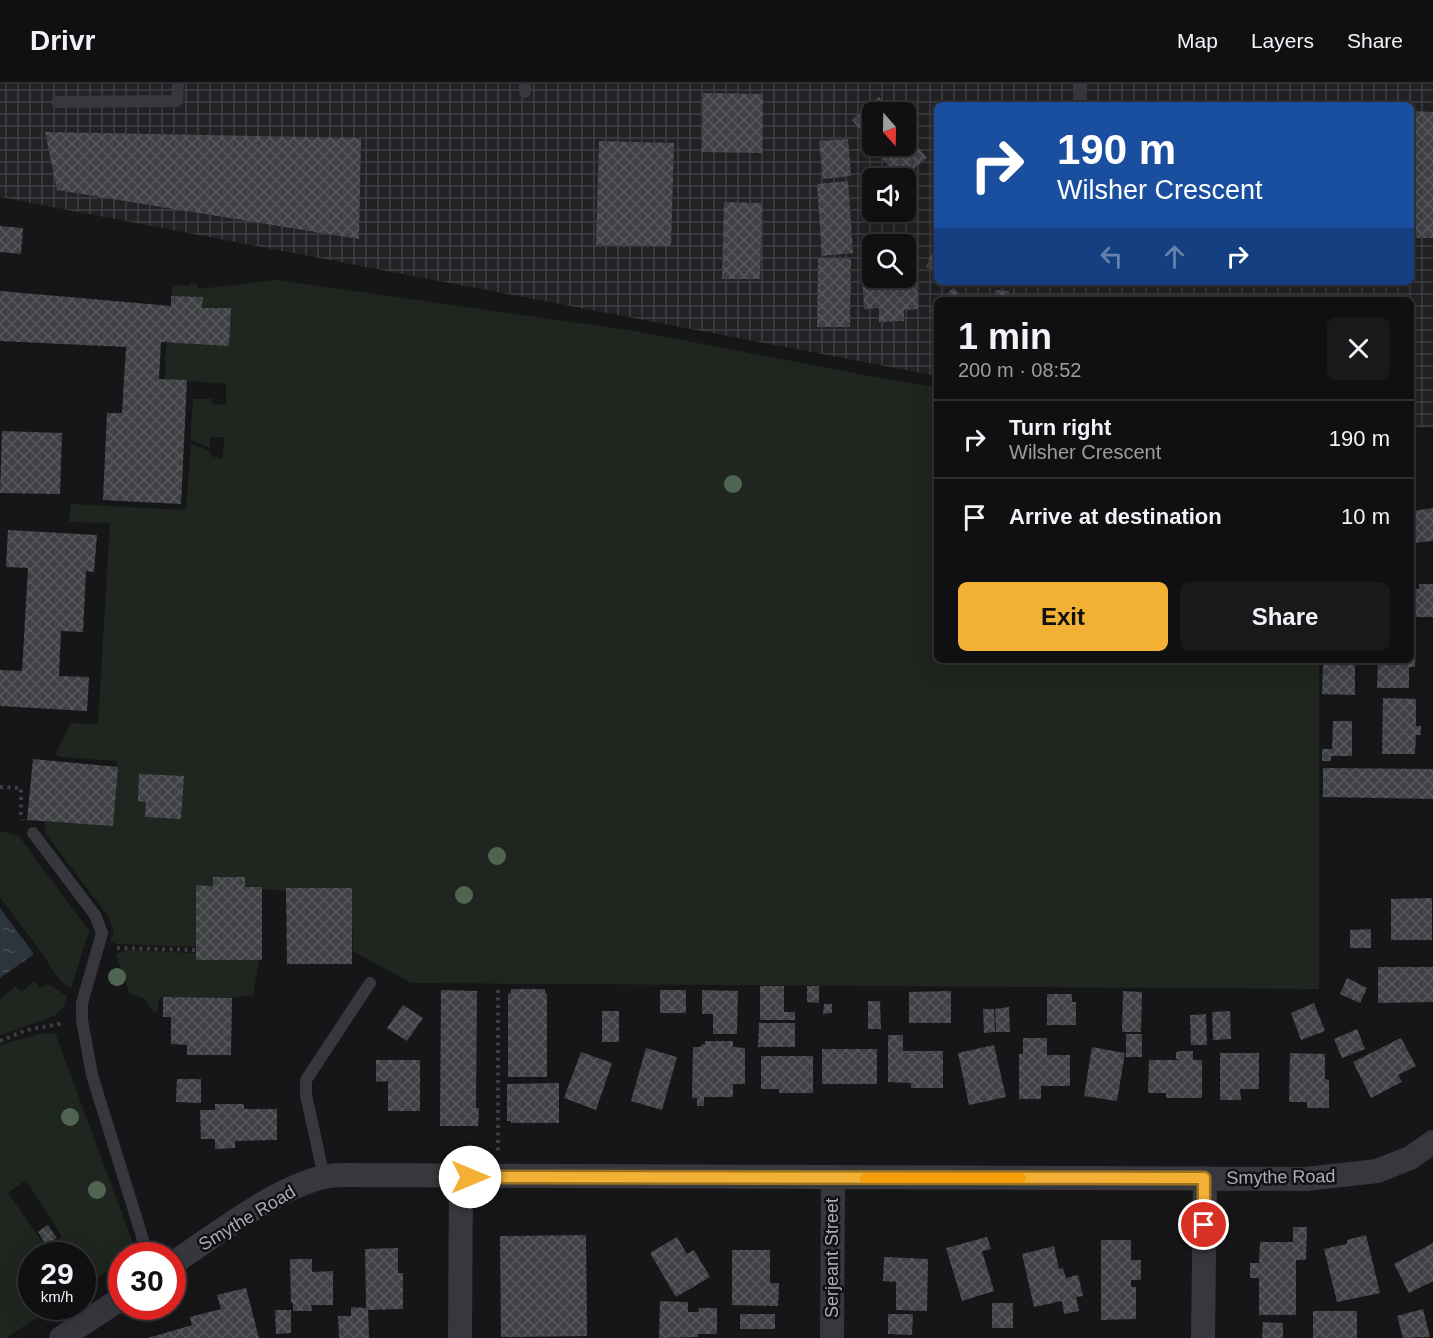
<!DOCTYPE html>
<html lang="en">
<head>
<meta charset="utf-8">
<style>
  :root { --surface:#101012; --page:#19191b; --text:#f1f3f6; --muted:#9c9d9f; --line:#303032; --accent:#f2b134 }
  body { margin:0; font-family:Arial,sans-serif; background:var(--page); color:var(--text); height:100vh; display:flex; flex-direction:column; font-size:22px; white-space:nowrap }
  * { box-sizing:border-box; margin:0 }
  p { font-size:20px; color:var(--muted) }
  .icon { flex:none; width:33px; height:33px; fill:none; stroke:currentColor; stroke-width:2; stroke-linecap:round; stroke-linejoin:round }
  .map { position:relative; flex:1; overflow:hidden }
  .side { position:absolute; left:934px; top:213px; width:480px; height:366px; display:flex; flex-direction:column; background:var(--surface); border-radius:9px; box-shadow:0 6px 24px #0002,0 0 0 2px var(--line) }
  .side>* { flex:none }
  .guide { position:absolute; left:934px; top:18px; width:480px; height:183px; border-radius:9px; box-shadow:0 6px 24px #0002,0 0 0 2px var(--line); background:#1a4fa0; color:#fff; overflow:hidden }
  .needle { width:39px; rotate:160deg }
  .buttons { position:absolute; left:862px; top:18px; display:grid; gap:12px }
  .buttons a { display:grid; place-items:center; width:54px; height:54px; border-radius:9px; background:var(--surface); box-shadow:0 6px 24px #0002,0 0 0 2px var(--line); font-size:30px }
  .speed { position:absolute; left:18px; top:1158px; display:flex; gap:12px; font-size:30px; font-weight:700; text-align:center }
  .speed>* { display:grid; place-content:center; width:78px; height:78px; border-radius:50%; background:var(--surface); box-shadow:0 6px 24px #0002,0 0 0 2px var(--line); line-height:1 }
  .speed small { font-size:15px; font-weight:400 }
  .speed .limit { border:9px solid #d22; background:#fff; color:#111 }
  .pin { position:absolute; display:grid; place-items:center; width:51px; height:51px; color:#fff; margin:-26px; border:3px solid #fff; border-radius:50%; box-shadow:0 2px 6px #0007 }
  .me { position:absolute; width:66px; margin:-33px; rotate:90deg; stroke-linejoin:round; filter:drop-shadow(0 0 4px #0008) }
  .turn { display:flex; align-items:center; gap:21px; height:126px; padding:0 24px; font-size:27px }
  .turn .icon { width:78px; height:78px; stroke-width:2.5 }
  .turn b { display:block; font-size:42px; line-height:51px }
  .lanes { display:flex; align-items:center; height:57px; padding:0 24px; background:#0003; justify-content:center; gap:30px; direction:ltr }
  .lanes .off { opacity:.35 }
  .round { display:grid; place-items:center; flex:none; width:63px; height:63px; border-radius:9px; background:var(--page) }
  .head { display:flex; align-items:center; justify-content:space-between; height:102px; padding:0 24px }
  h1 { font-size:36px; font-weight:700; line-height:45px }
  .action { display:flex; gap:12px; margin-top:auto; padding:12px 24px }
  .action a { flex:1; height:69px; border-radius:9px; background:var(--accent); color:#111; font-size:24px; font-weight:700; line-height:69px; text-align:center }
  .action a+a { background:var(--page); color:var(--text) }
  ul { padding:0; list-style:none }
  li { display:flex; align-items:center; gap:18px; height:78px; padding:0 24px; border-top:2px solid var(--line) }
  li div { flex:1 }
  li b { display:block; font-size:22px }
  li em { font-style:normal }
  header { display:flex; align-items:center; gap:36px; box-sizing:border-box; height:84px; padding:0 30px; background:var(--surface); border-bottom:2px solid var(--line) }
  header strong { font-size:28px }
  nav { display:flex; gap:33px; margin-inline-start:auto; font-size:21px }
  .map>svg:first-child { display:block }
  .industrial { fill:url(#industrial-grid); fill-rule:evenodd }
  .grass { fill:#1e261f; fill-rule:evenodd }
  .water { fill:url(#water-ripples) }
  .building { fill:url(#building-cross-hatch) }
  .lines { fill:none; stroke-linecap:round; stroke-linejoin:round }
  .path { stroke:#3d3f44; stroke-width:4; stroke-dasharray:3 4.5; stroke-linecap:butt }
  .lane { stroke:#37383d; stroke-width:12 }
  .street { stroke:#37383d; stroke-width:24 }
  .tree { fill:#506452 }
  .route-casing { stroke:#9d7322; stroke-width:15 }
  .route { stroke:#f2b134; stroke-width:10 }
  .slow { stroke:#f59e0b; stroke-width:10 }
  .labels { text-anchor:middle; stroke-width:5; stroke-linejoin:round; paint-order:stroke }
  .street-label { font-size:18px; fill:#a8adb8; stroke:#111113 }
</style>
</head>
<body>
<header>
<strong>Drivr</strong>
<nav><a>Map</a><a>Layers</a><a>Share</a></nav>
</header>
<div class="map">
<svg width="1433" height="1254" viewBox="0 0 1433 1254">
  <defs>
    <pattern id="industrial-grid" width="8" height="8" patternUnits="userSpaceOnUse" patternTransform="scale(1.5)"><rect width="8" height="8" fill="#222225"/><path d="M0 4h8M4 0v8" fill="none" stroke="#3f3f43"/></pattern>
    <pattern id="water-ripples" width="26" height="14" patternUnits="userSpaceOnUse" patternTransform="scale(1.5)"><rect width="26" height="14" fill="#2c353c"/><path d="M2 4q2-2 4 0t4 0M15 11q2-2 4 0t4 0" fill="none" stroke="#485056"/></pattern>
    <pattern id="building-cross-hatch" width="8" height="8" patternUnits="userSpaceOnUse" patternTransform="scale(1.5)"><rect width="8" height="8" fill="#404145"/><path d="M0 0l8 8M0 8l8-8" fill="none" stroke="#595a5e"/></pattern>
  </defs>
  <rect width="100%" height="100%" fill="#161618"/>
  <path class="industrial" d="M0 0H1433V343L1412 344V216H938L937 292 0 113ZM938 21H1412V198H938ZM873 28H906V62H873ZM873 94H906V128H873ZM873 160H906V194H873Z"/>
  <path class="grass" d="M277 196 635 247 880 294 937 303 938 576H1319V905L411 899 353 867 351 804H286V807L262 805V803L197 801 196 863 116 860 110 857 114 849 109 834 45 749V738L113 741 117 677 60 673 55 671 71 639 98 640 110 439 69 438 71 420 186 426 191 360 210 367 211 372 222 375 225 353H210V364L190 355 193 315H212V320L226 321V300L165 295 166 258 229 262 231 225 202 224 203 213 171 212 173 201 189 202 191 199 197 200 198 205Z
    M0 747 19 752 90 848 88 850 71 905 63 899 47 879 48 878 0 813Z
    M125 866 196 869V876H259L253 911 232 914 165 913 159 914 157 929 151 925 144 914 130 910 116 870Z
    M35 897 40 905 48 900 67 912 64 922 54 932 0 951V915L16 902 21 908Z
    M55 949 136 1167 130 1171 122 1172 121 1177 83 1203 82 1172H32V1222L53 1223 6 1254H0V961L40 950ZM26 1096 62 1153 46 1163 8 1109Z"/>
  <path class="water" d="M0 824 34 870 0 894Z"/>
  <path class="building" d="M703 9 763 10 762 69 702 68Z
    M879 13 892 28H873V60L852 36Z
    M1412 27 1433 28V154H1412Z
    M45 48 361 54 359 155 57 106Z
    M906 50 927 74 903 94H899L880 72 891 62H906Z
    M848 55 851 92 823 95 819 57Z
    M599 57 674 59 671 162 596 161Z
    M934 69H938V103H934Z
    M848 97 853 169 822 172 817 100Z
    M724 118 762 119 760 195H722Z
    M0 142 23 144 21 170 0 168Z
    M938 155V187L926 183Z
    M818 174 851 175 850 243H817Z
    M917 183 918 225 904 226V237L879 238V224L864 225 862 192 873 191V194L896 195V194H906V184Z
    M953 204 966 216H941Z
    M995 206 1009 207V216H995Z
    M0 207 171 222V212L203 213 202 224H231L229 262 161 258 159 295 187 296 181 420 103 416 107 329H122L126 263 0 257Z
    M938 219V235L930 227Z
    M2 347 62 349 60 410 0 409Z
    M1433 424V457L1412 459V427Z
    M8 446 97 451 94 488 86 487 83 548 61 547 59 592 89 593 87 627 0 622V586L22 587 28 484 6 483Z
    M1419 500H1433V533H1412V505H1419Z
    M1412 550H1416L1415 583H1409V604H1377L1378 576H1412Z
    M1323 580H1355V611L1322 610Z
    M1383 614 1416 615V642H1421V651H1416L1415 670H1382Z
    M1333 637H1352V672H1331V677H1322V665H1332Z
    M33 675 118 683 113 742 27 736Z
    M1323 684 1433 685V715L1323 713Z
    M139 690 184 692 181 735 145 733 146 718 138 717Z
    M213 793H245V803H262V876H196V801L213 802Z
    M286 804H352V880H287Z
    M1432 814V856H1391V815Z
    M1371 845V864H1350V846Z
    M1378 883H1433V918L1378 919Z
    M1347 894 1367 904 1360 919 1340 910Z
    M760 902H784V928H795V936H760Z
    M807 902H819V919L807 918Z
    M511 905H545V909H547V993H508V909H511Z
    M441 906 477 907 476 1024H479L478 1042H440Z
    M660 906H686V929H660Z
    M702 906 738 907 737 950H713V930H702Z
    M951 907V939H909V908Z
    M1123 907 1142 908 1141 948H1122Z
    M1047 910H1072V918H1076V941H1047Z
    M163 913 232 914 231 971H187V961L171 960V933H163Z
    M868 917H880L881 945H868Z
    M1314 919 1325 947 1301 956 1291 929Z
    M824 920H832V929L823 930Z
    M403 921 423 934 407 957 387 944Z
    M1009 923 1010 948H996L995 925Z
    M983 925H994L995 948 984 949Z
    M602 927H619V958H602Z
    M1230 927 1231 955 1213 956 1212 928Z
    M1206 930 1207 961H1191L1190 931Z
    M759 939H795V963H758Z
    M1357 945 1365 965 1342 974 1334 955Z
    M1126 950H1142V973H1126Z
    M888 951H903V967H943V1004H911V999L888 998Z
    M1023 954H1047V971H1070V1002H1041V1015H1019V970H1023Z
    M1401 954 1416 982 1398 991 1402 998 1371 1014 1353 978Z
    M705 957H733V963L745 964V1000H733V1013H704V1022H697V1014H692L693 963H700L701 961 705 960Z
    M994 961 1006 1013 969 1021 958 969Z
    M1092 963 1125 969 1117 1017 1084 1012Z
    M646 964 677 973 662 1026 631 1017Z
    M822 965H877V1000H822Z
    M1182 967H1193V976H1202V1014H1166V1009H1148L1149 976H1182L1176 975V968Z
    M581 968 612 979 596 1026 564 1014Z
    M1220 969H1259V1005H1240L1241 1016H1220Z
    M1290 969 1325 970V995L1329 996V1024H1307V1018H1289Z
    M761 972H813V1009H779V1005H761Z
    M376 976H420V1027H388V997L376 998Z
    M177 995H201V1019L176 1018Z
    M559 999V1039H511V1037H507V1000Z
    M215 1020H244V1025H277V1056L235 1057V1064L215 1065V1055H201L200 1026H215Z
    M48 1141 57 1154 46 1161 38 1148Z
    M1293 1143H1307L1306 1176H1296V1231H1259V1194H1250V1179H1259L1260 1158H1293Z
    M586 1151 587 1252 501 1253 500 1152Z
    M1366 1151 1380 1209 1337 1218 1324 1165 1347 1160V1156Z
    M677 1153 687 1170 694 1166 710 1193 676 1213 650 1169Z
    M987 1153 991 1165 982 1167 994 1207 962 1217 946 1164Z
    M1101 1156H1131V1176H1141V1196H1131V1203H1136V1235L1101 1236Z
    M1433 1159V1197L1409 1209 1394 1180Z
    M1054 1162 1059 1185 1063 1184 1066 1194 1078 1191 1083 1212 1076 1213 1079 1227 1064 1230 1062 1217 1034 1223 1022 1170Z
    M398 1164V1189H403V1225L368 1226 369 1254H339L338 1232H351V1223L366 1224 365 1165Z
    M732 1166H770V1199H779L778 1222 732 1221Z
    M884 1173 928 1175 927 1227 896 1226V1198L883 1197Z
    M290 1175H312V1188L333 1187V1221H311L312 1227H293V1219H291Z
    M246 1204 259 1254H148L192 1241 190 1233 221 1225 217 1211Z
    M660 1217 688 1218V1228H699L698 1224H717V1250H698V1253L659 1254Z
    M992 1219H1013V1244H992Z
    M1423 1225 1430 1253 1403 1254 1397 1232Z
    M275 1226H291V1249L276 1250Z
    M1313 1227H1357V1254H1313Z
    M740 1230H775V1245H740Z
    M888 1230H913L912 1251 888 1250Z
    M1263 1238 1283 1239V1254H1262Z"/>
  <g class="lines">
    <path class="path" d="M0 703 21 704V730L23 736
      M117 864 196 866
      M498 906V1068
      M0 957 27 946 64 939"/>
    <path class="lane" d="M525 8V0
      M57 18 177 17 178 0
      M1079 21 1080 0
      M33 749 95 831 102 849 82 919V936L92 991 148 1172
      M324 1093 306 1011V996L370 899"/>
    <path class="street" d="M172 1180C214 1152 275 1104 324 1093 331 1091 339 1091 347 1091L1306 1095 1377 1087 1410 1074 1433 1058
      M61 1254 122 1214
      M460 1254 461 1092
      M832 1254 833 1094
      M1203 1254 1205 1094"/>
  </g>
  <g class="tree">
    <circle cx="733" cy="400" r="9"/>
    <circle cx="497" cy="772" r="9"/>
    <circle cx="464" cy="811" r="9"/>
    <circle cx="117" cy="893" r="9"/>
    <circle cx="70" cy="1033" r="9"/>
    <circle cx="97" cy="1106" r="9"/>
  </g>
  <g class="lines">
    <defs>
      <path id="route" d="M470 1093 1204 1094V1141"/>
    </defs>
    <use href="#route" class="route-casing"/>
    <use href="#route" class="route"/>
    <path class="slow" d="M865 1094H1021"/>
  </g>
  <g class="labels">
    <g class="street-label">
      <text transform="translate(1281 1093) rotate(-1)" y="6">Smythe Road</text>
      <text transform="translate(247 1134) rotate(-31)" y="6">Smythe Road</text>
      <text transform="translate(832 1174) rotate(-90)" y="6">Serjeant Street</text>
    </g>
  </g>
</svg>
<div class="buttons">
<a><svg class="needle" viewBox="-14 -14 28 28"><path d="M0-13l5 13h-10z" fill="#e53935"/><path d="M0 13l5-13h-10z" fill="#9c9d9f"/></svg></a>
<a><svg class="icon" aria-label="sound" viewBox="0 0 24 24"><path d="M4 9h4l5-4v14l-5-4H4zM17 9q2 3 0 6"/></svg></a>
<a><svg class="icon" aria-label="search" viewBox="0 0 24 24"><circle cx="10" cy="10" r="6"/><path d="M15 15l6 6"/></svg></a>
</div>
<div class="speed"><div>29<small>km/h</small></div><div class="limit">30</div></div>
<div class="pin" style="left:1204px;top:1141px;background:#d93025"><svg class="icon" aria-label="arrive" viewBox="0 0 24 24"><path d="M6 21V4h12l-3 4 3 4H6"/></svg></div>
<svg class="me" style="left:470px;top:1093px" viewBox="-20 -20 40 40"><circle r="19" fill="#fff"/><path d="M0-13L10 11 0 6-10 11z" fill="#f2b134"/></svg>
<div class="guide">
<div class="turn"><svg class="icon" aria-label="right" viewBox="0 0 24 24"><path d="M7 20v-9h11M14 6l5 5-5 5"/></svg><div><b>190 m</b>Wilsher Crescent</div></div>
<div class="lanes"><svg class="icon off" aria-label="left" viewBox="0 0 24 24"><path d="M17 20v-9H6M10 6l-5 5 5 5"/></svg><svg class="icon off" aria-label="ahead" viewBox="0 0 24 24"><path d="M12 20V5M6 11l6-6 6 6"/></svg><svg class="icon" aria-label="right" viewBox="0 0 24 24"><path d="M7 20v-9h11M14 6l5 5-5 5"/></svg></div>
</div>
<section class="side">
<div class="head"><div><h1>1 min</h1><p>200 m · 08:52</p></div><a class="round"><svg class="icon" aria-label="close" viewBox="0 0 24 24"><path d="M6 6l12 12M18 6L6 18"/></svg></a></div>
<ul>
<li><svg class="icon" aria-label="right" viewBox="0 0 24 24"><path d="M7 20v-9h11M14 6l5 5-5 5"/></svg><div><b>Turn right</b><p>Wilsher Crescent</p></div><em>190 m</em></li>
<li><svg class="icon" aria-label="arrive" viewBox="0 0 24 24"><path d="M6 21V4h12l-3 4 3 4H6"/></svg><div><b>Arrive at destination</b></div><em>10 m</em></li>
</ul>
<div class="action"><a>Exit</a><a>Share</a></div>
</section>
</div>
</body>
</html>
